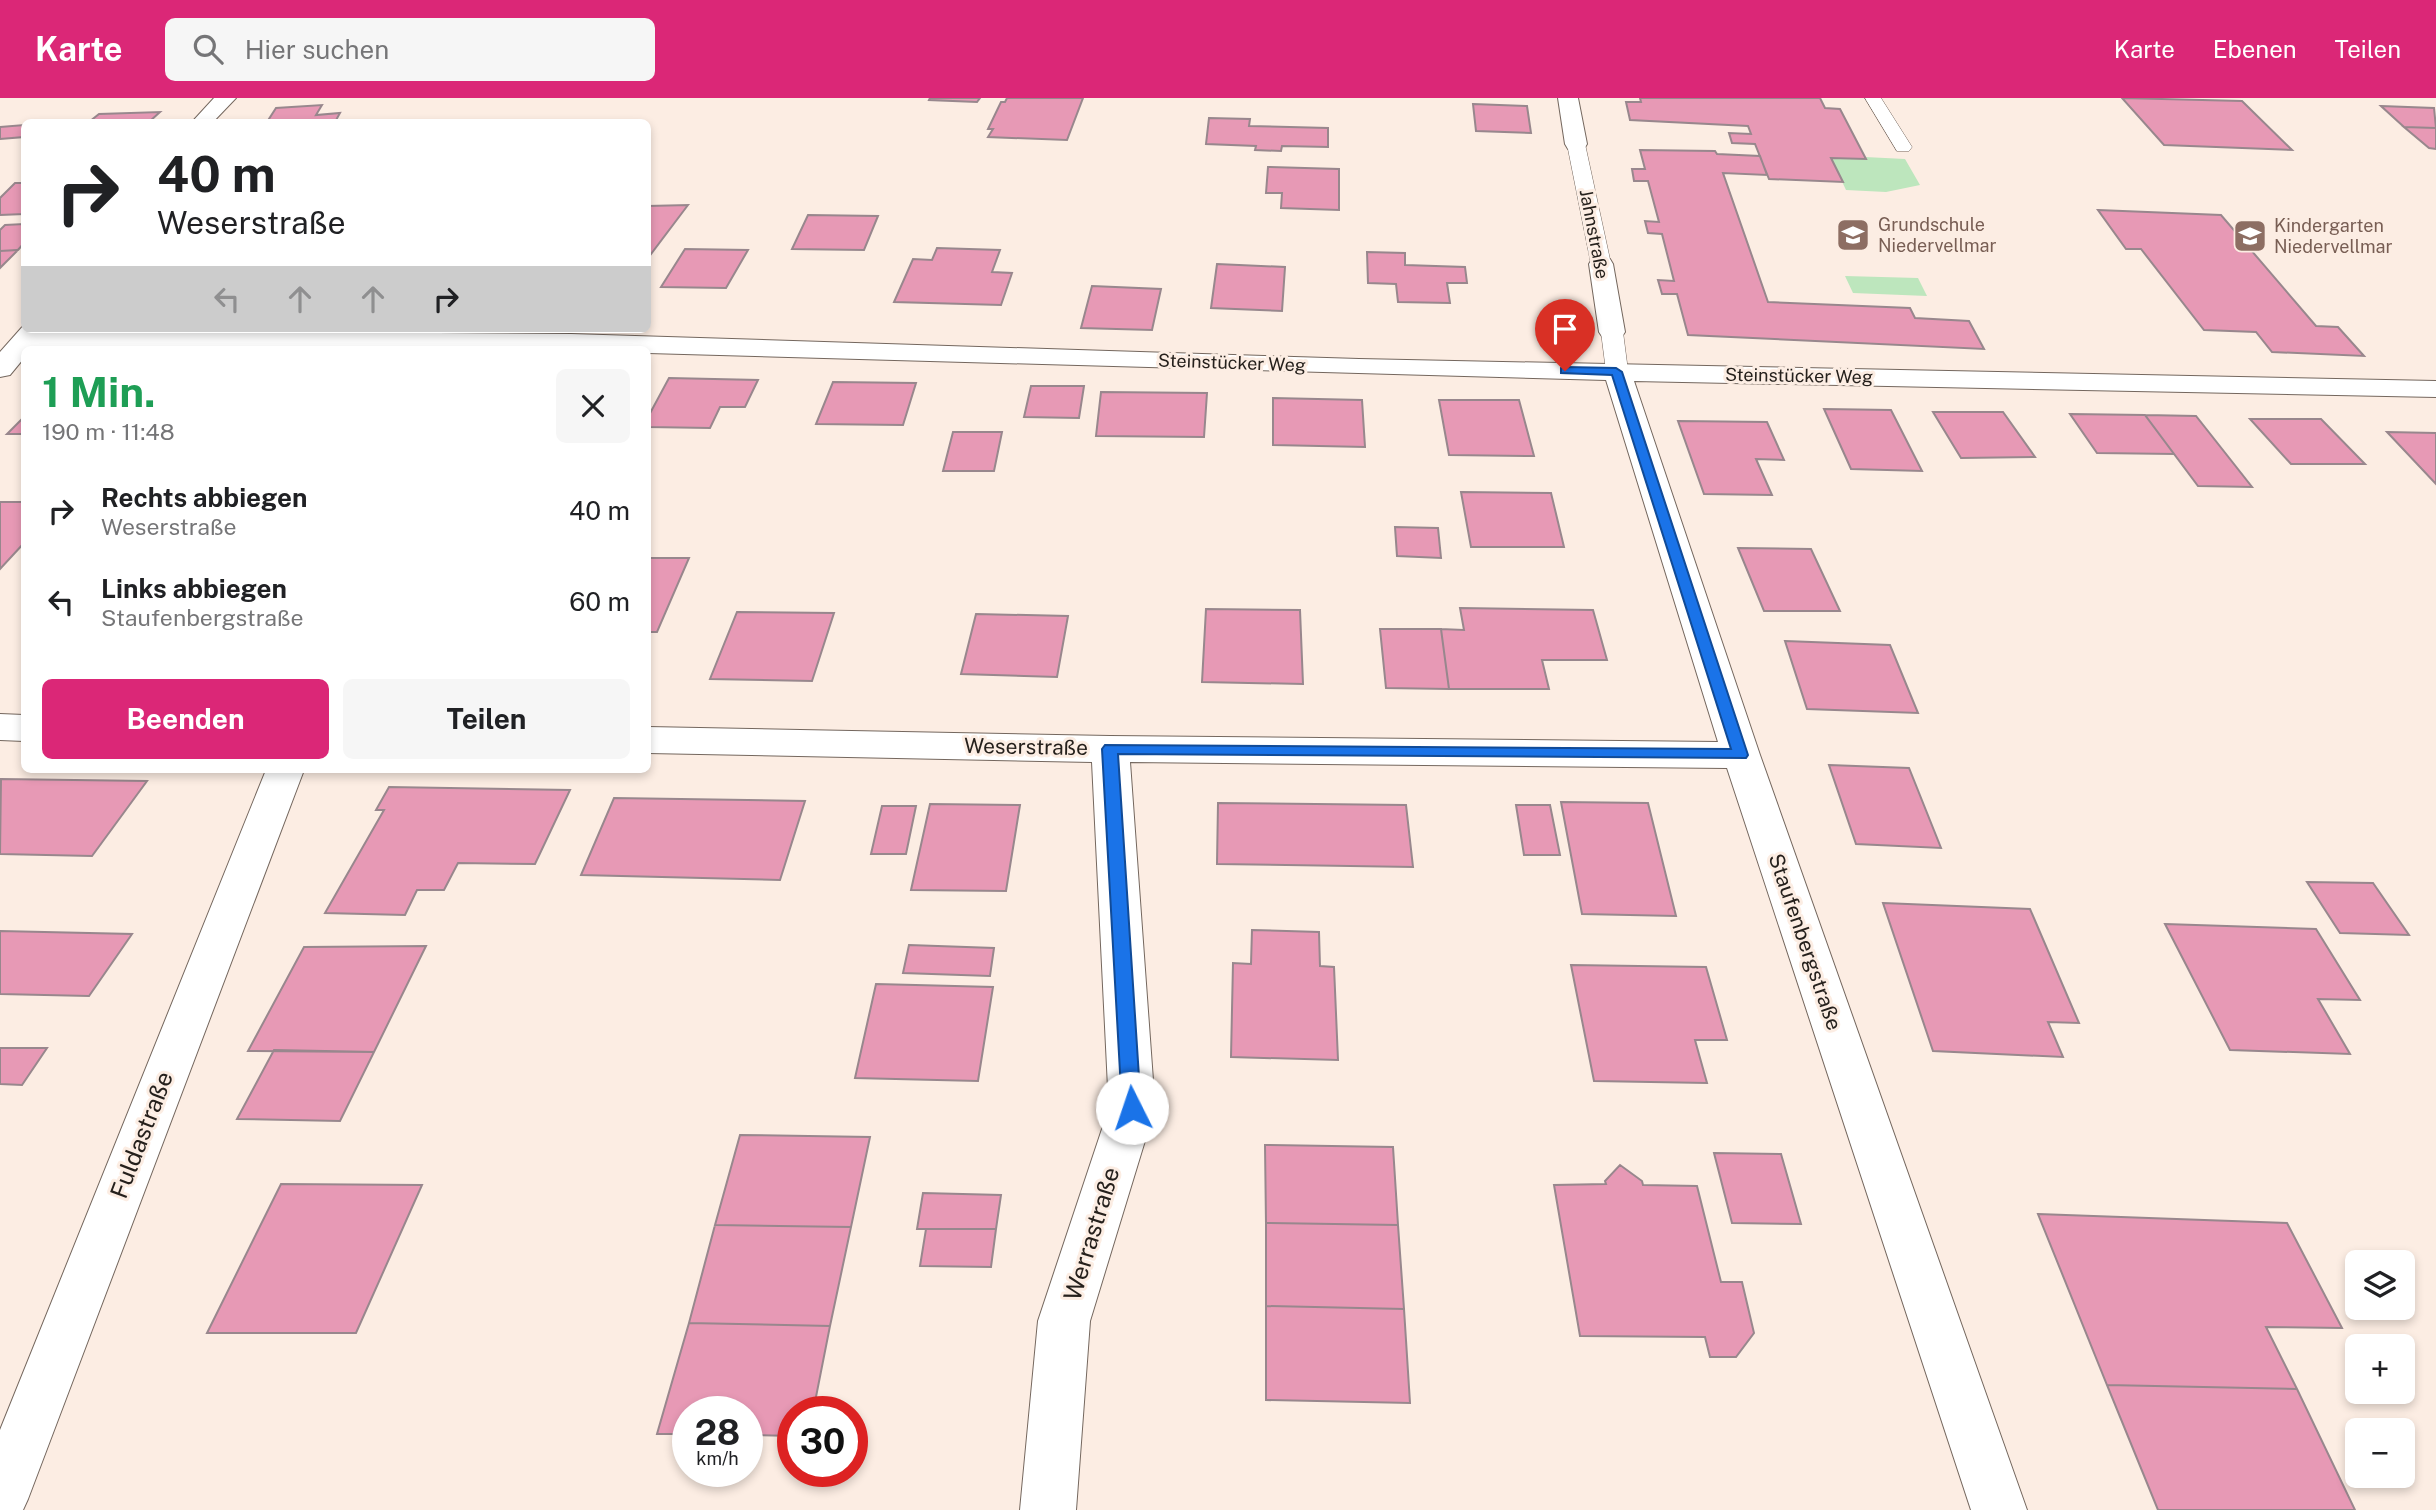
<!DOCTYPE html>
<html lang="de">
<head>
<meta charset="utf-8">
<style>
  :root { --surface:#fff; --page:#f6f6f6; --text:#202124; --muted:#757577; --accent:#db2777 }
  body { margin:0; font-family:"Public Sans",sans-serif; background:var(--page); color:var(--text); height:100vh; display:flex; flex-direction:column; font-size:26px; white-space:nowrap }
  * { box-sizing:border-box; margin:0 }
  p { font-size:23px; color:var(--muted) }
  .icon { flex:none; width:38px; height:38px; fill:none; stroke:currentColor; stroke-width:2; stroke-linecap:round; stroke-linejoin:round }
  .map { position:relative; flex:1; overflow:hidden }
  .side { position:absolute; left:21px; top:248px; width:630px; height:427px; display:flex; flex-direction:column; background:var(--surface); border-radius:10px; box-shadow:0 4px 10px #0003 }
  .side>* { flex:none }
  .guide { position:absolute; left:21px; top:21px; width:630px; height:214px; border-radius:10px; box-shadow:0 4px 10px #0003; background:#fff; color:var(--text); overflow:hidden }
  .fabs { position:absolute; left:2345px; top:1152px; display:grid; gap:14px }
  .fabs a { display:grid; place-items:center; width:70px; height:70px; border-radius:10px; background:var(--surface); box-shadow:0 4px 10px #0003; font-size:35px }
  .speed { position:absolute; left:672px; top:1298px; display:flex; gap:14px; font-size:35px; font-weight:700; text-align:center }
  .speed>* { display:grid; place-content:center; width:91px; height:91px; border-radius:50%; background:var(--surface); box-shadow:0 4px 10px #0003; line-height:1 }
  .speed small { font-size:18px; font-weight:400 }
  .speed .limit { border:10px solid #d22; background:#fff; color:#111 }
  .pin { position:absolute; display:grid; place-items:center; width:60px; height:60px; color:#fff; margin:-72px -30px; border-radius:50% 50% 50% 0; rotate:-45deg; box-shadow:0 0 7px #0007 }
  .pin .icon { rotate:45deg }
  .me { position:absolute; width:77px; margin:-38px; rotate:356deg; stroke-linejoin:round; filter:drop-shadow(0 0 5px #0008) }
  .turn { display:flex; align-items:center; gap:24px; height:147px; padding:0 21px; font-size:32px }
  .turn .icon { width:91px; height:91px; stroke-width:2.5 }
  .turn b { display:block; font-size:49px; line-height:60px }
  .lanes { display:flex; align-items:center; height:66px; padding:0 21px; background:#0003; justify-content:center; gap:35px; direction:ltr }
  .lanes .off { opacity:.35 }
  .round { display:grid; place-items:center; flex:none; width:74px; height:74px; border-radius:10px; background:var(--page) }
  .headline { display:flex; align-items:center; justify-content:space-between; height:119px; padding:0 21px }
  h1 { font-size:42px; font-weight:700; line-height:52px; color:#1e9e55 }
  .action { display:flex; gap:14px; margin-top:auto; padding:14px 21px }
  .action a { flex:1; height:80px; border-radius:10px; background:var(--accent); color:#fff; font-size:28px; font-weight:700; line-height:80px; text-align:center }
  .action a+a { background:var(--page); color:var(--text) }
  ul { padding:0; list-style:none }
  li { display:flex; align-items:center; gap:21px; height:91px; padding:0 21px }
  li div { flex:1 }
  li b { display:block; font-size:26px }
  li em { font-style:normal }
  header { display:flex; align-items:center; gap:42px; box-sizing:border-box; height:98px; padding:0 35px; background:var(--accent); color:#fff }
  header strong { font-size:33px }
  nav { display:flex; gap:38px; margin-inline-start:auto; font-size:24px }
  .search { width:490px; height:63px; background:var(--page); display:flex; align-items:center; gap:18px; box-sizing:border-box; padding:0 24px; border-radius:10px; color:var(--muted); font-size:26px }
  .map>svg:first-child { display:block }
  .green { fill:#bde6bd }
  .building { fill:#e799b5; stroke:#98878d; stroke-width:2 }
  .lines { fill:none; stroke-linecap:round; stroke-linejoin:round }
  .lane-casing { stroke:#74675e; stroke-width:1 }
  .street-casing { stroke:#74675e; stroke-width:2 }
  .secondary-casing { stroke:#74675e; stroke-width:2 }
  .lane { fill:#fff; fill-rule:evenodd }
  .street { fill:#fff; fill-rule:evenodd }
  .secondary { fill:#fff; fill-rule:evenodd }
  .route { fill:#1a73e8; stroke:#114b97; stroke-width:2 }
  .labels { text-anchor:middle; stroke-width:6; stroke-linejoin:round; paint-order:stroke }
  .far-education-label { font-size:18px; fill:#785e54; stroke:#fcede3; text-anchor:start }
  .far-street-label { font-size:18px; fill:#25201c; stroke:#fcede3 }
  .street-label { font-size:21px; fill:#25201c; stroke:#fcede3 }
  .near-street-label { font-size:24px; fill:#25201c; stroke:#fcede3 }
</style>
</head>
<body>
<header>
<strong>Karte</strong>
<div class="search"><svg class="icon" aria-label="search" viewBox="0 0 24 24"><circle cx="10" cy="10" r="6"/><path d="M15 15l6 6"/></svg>Hier suchen</div>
<nav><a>Karte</a><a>Ebenen</a><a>Teilen</a></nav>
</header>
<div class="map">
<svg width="2436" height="1412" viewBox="0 0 2436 1412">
  <rect width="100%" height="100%" fill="#fcede3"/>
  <path class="green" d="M1865 59 1905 61 1920 87 1886 94 1846 92 1831 60 1865 61Z
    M1845 178 1918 180 1927 198 1853 195Z"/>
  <path class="building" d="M930 0H980L977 4 929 2Z
    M1007 0H1083L1067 42 988 39 993 31H988L1001 4H1005Z
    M1640 0H1820L1825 10 1840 11 1866 61 1831 60 1843 84 1769 81 1755 46 1732 45 1729 35 1751 36 1748 28 1630 22 1626 4H1641Z
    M2122 0 2242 3 2292 52 2164 47Z
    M1473 6 1527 8 1531 35 1476 33Z
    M322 7 316 17 340 15 335 24H267L276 10Z
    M2381 8 2434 10 2436 30 2404 29Z
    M160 14 149 24H89L99 16Z
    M1209 20 1250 21 1249 28 1328 30V49L1282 48 1281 53 1255 52 1256 48 1206 46Z
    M24 27V39L0 41V29Z
    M2404 29 2436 30V51L2429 50Z
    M1640 52 1715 53 1717 56 1760 58 1767 77 1723 75 1768 204 1910 210 1915 220 1969 223 1984 251 1688 237 1677 196H1662L1658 182 1674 183 1662 136 1648 135 1645 123 1659 124 1648 83H1634L1632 71H1645Z
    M1268 69 1339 71V112L1281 110 1282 95H1266Z
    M15 85H24V116L0 117V100Z
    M688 107 648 160V108Z
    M2098 112 2221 117 2316 228 2338 229 2364 258 2272 254 2256 234 2204 232 2141 151H2126Z
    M808 117 878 118 864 152 792 151Z
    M24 126V145L18 152 0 153V132L5 127Z
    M937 150 1000 152 992 174 1012 175 1001 207 894 204 913 161 932 162Z
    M685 151 748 152 726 190 661 189Z
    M18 152 0 170V153Z
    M1367 154 1405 155V167L1465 169 1467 185H1447L1450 205 1398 204 1396 186 1368 185Z
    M1217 166 1285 169 1282 213 1211 210Z
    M1092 188 1161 191 1152 232 1081 230Z
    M669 280 758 282 745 309H720L710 330 648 329V319Z
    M833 284 916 285 903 327 816 326Z
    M1031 288H1084L1079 320 1024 319Z
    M1101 294 1207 295 1204 339 1096 338Z
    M1273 300 1362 302 1365 349 1273 347Z
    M1439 302H1519L1534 358 1449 357Z
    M1824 311 1891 312 1922 373 1851 371Z
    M1933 314H2003L2035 359 1961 360Z
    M2070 316 2145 317 2174 356 2097 355Z
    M2145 317 2196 318 2252 389 2198 388Z
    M24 319V336H7Z
    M2250 321H2321L2365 366H2291Z
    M1678 323 1767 324 1784 362 1756 361 1772 397 1704 396Z
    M953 334H1002L994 373H943Z
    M2387 334 2436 335V386Z
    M1461 394 1551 395 1564 449H1471Z
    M0 404H24V445L0 471Z
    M1395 429 1438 430 1441 460 1397 458Z
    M1738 450 1811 451 1840 513H1764Z
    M648 460H689L657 534H648Z
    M1460 510 1593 512 1607 562H1542L1549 591H1449L1441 531 1464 532Z
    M1206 511 1300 512 1303 586 1202 584Z
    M737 514 834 515 812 583 710 581Z
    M976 516 1068 518 1057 579 961 576Z
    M1380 531H1441L1449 591 1386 590Z
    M1785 543 1890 547 1918 615 1807 611Z
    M1829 667 1909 670 1941 750 1856 746Z
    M1 681 147 683 92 758 0 756Z
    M389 689 570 692 535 766 458 765 444 792H417L405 817 325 815 384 712H376Z
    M614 700 805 703 780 782 581 777Z
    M1561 704 1648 705 1676 818 1582 816Z
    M1218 705 1406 707 1413 769 1217 766Z
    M930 706 1020 707 1006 793 911 792Z
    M1516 707H1550L1560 757H1524Z
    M882 708H916L906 756H871Z
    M2307 784 2373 785 2409 837 2340 835Z
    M1883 805 2030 811 2079 925 2048 924 2063 959 1933 953Z
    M2165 826 2316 831 2360 902 2318 901 2350 956 2230 952Z
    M1252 832 1319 834 1320 868 1334 869 1338 962 1231 959 1233 865 1251 866Z
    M0 833 132 836 89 898 0 896Z
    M909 847 994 850 990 878 903 875Z
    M426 848 374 954 248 953 304 849Z
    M1571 867 1706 869 1727 942H1695L1707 985 1594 983Z
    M876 886 993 889 978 983 855 980Z
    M0 950H47L22 987 0 986Z
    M274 952 374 954 340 1023 237 1021Z
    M740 1037 870 1039 851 1129 715 1127Z
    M1265 1047 1393 1049 1398 1127 1266 1125Z
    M1714 1055 1781 1056 1801 1126 1732 1125Z
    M1620 1067 1642 1083 1643 1087 1697 1088 1721 1184H1742L1754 1235 1736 1259H1710L1705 1239 1580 1238 1554 1087 1606 1086 1605 1083Z
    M281 1086 422 1087 356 1235H207Z
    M923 1095 1001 1097 996 1131H917Z
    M2038 1116 2287 1125 2342 1230 2266 1229 2297 1291 2107 1287Z
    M1266 1125 1398 1127 1404 1211 1266 1208Z
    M715 1127 851 1129 830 1228 689 1225Z
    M926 1131H996L991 1169 920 1168Z
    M1266 1208 1404 1211 1410 1305 1266 1302Z
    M689 1225 830 1228 813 1314H793V1338L747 1337V1314H688V1336H657Z
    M2107 1287 2297 1291 2355 1412H2158Z"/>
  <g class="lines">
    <defs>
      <path id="lane" d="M1865 0H1881L1912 49 1909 53H1897Z
        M1576 41 1585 46 1611 166 1608 170H1594L1591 166 1567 46Z
        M1612 227 1620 229 1623 234 1628 273 1625 278H1609L1606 273 1601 234 1604 229Z"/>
      <path id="street" d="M1558 0H1578L1587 46 1584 51H1568L1565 46Z
        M1601 159 1610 161 1613 166 1625 234 1621 240 1612 242 1603 240 1599 234 1589 166 1592 161Z
        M28 232 571 236 1359 261 2436 283V299L1634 283 1760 657 2027 1412H1971L1727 670 1130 664 1155 1010 1090 1223 1076 1412H1020L1038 1223 1109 1010 1092 664 648 655V629L1110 638 1718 644 1606 282 648 255V252L28 248 19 246 15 240 19 234Z
        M0 616 24 617V643L0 642Z
        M266 672H304L28 1401 23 1412H0V1332Z"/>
      <path id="secondary" d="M214 0H236L213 24H192Z
        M24 227V231H48L31 252H24V260L10 277 0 279V254Z"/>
    </defs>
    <use href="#lane" class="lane-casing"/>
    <use href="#street" class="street-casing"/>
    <use href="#secondary" class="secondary-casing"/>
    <use href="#lane" class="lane"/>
    <use href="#street" class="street"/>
    <use href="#secondary" class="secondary"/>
  </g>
  <path class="route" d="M1565 269 1616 270 1622 274 1748 657 1746 660 1118 656 1141 1010 1138 1016 1132 1018 1125 1016 1122 1010 1102 651 1105 647 1731 651 1612 277 1561 275V270Z"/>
  <defs>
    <symbol id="school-square" viewBox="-11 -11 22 22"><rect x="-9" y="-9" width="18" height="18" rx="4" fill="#8d6e63" stroke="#fcede3"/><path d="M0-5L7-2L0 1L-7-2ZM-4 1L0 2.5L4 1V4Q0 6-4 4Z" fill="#fff"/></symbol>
  </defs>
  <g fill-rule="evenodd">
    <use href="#school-square" x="1834" y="118" width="38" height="38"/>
    <use href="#school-square" x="2231" y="119" width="38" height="38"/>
  </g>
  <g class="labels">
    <g class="far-education-label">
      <text x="1878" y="133">Grundschule<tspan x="1878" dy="21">Niedervellmar</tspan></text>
      <text x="2274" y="134">Kindergarten<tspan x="2274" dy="21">Niedervellmar</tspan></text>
    </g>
    <g class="far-street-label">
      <text transform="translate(1594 136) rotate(79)" y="6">Jahnstraße</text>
      <text transform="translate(1232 265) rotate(2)" y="6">Steinstücker Weg</text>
      <text transform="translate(1799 278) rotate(1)" y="6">Steinstücker Weg</text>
    </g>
    <g class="street-label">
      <text transform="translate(1026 649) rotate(1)" y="7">Weserstraße</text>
      <text transform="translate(1805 844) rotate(71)" y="7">Staufenbergstraße</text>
    </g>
    <g class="near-street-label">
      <text transform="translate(142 1037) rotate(-69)" y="8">Fuldastraße</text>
      <text transform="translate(1092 1136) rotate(-73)" y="8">Werrastraße</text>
    </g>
  </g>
</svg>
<div class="fabs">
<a><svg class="icon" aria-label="layers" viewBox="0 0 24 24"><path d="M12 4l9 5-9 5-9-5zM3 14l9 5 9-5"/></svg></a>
<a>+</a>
<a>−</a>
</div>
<div class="speed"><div>28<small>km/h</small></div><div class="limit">30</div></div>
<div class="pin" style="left:1565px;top:273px;background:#d93025"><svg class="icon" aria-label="arrive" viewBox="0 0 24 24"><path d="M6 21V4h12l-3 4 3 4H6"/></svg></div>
<svg class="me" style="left:1132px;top:1010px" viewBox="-20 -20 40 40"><circle r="19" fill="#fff"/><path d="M0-13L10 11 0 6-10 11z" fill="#1a73e8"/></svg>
<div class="guide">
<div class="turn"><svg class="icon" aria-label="right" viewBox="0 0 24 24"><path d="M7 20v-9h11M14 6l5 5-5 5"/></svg><div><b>40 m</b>Weserstraße</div></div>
<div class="lanes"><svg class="icon off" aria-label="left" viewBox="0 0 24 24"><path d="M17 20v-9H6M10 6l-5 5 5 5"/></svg><svg class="icon off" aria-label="ahead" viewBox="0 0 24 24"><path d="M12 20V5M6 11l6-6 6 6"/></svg><svg class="icon off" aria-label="ahead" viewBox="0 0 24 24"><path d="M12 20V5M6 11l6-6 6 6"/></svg><svg class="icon" aria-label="right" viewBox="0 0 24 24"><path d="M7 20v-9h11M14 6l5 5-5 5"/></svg></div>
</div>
<section class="side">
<div class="headline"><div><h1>1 Min.</h1><p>190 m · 11:48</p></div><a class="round"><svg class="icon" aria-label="close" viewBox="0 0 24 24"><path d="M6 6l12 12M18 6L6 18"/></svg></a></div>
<ul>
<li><svg class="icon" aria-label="right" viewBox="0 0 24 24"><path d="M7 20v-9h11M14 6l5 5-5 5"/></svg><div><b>Rechts abbiegen</b><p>Weserstraße</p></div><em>40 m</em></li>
<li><svg class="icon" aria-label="left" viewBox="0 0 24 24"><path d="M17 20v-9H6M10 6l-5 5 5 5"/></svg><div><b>Links abbiegen</b><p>Staufenbergstraße</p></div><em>60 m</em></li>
</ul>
<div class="action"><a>Beenden</a><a>Teilen</a></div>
</section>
</div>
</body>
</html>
